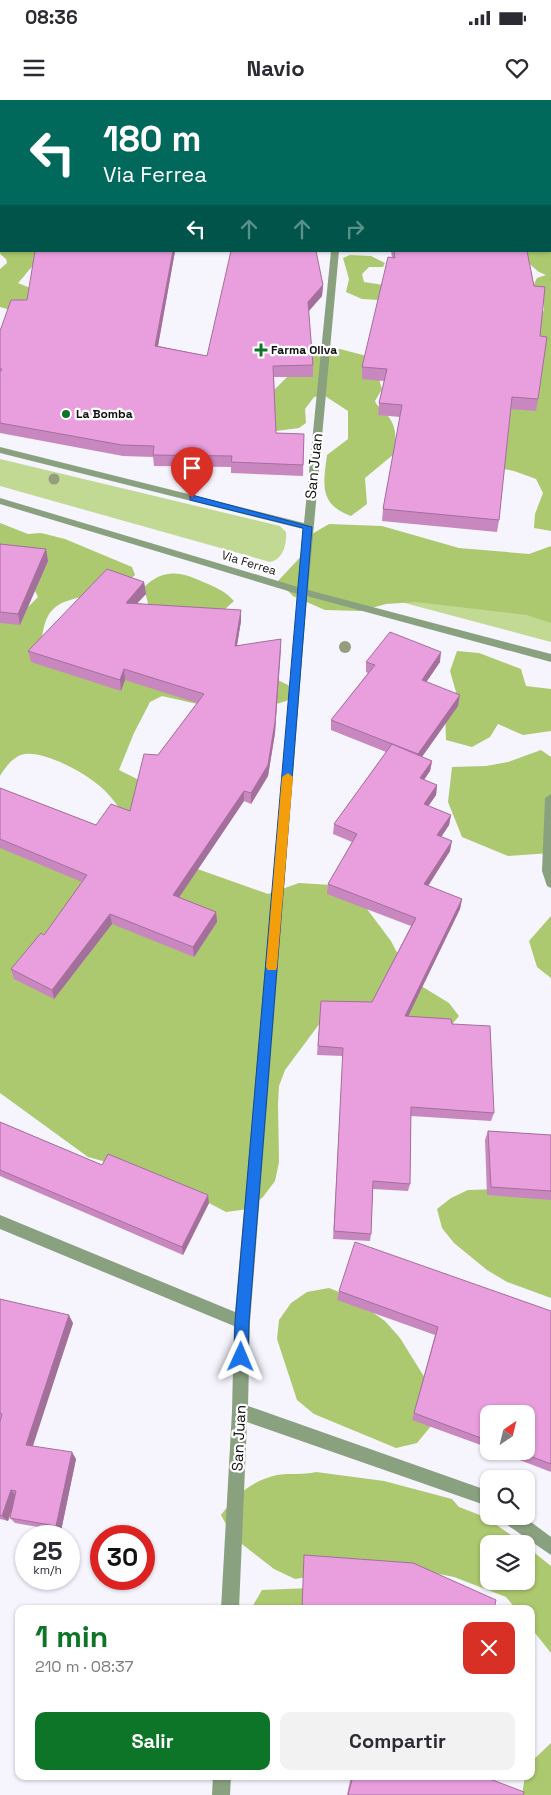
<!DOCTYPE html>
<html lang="es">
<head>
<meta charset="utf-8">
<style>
  :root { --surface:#fff; --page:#f2f2f3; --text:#2b2b33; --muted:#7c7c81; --accent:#0c7527 }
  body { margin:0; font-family:"Space Grotesk",sans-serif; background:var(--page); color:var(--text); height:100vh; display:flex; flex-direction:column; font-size:19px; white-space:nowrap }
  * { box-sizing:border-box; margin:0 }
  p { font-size:16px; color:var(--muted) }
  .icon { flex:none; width:28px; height:28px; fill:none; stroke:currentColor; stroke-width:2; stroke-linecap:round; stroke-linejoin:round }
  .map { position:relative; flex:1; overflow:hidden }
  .panel { position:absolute; left:15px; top:1505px; width:520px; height:175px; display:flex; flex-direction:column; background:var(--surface); border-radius:10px; box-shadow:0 1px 4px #0004 }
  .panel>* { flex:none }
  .hud { position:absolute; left:0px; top:0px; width:551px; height:152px; box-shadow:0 1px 4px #0004; background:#00695c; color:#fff; overflow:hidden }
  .needle { width:32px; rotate:35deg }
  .fabs { position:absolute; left:480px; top:1305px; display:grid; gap:10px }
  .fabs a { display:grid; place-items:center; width:55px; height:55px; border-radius:10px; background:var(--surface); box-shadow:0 1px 4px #0004; font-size:25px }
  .speed { position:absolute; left:15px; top:1425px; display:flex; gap:10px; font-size:25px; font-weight:700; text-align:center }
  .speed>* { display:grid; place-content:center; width:65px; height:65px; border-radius:50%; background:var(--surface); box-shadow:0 1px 4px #0004; line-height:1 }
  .speed small { font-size:12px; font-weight:400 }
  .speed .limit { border:8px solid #d22; background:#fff; color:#111 }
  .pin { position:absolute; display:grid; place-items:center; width:42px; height:42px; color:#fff; margin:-51px -21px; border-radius:50% 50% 50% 0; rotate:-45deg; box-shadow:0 0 5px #0007 }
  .pin .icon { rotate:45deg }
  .me { position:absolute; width:55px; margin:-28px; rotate:1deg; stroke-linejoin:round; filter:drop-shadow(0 0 4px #0008) }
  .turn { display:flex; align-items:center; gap:18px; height:105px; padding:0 20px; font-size:22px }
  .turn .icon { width:65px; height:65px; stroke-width:2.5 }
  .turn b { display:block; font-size:35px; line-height:42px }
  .lanes { display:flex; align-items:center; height:48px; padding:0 20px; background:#0003; justify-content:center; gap:25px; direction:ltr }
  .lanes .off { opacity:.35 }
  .round { display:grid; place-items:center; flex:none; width:52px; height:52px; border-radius:10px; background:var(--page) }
  .summary { display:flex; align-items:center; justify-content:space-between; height:85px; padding:0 20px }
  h1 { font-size:30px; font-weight:800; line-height:38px; color:var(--accent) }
  .cta { display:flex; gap:10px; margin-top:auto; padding:10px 20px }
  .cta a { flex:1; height:58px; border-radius:10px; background:var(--accent); color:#fff; font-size:20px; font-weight:800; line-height:58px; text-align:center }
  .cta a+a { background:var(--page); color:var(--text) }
  .status { display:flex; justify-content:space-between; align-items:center; height:35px; padding:0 25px; background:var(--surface); direction:ltr }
  .status svg { height:14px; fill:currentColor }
  header { display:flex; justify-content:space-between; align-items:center; height:65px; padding:0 20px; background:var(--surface); font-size:22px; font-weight:800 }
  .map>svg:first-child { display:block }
  .green { fill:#c1d993 }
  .forest { fill:#acc96f }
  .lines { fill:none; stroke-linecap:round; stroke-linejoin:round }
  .street { fill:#8aa17f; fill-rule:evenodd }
  .secondary { fill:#577746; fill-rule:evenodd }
  .tree { fill:#949d7e }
  .wall { fill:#c888bf }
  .shaded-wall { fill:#a36f9b }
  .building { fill:#e99ede; stroke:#a36f9b }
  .route { fill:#1a73e8; stroke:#114b97 }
  .slow { fill:#f59e0b }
  .poi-dot { fill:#0c7527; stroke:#fff; stroke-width:2 }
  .labels { text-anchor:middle; stroke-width:4.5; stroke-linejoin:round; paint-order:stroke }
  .far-poi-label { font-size:12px; font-weight:bold; fill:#100f12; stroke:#fff; text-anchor:start }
  .far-street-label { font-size:12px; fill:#100f12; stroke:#fff }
  .street-label { font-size:15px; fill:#100f12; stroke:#fff }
</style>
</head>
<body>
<div class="status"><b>08:36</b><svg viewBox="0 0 49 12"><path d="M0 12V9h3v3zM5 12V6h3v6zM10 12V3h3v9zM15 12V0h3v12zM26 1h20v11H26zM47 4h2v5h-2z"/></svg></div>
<header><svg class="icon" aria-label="menu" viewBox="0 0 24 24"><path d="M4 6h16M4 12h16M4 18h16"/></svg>Navio<svg class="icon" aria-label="heart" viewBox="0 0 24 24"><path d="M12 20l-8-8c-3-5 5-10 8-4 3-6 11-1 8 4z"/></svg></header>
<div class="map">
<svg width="551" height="1695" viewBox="0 0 551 1695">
  <rect width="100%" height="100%" fill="#f6f4fd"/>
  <path class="green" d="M0 359 280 426 286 432C287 444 283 460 270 462L0 386Z
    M337 485 551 507V542Z"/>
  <path class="forest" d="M551 137V431L534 428 535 414 543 393 536 379 514 371 490 366 494 334 509 325 471 310 534 230 544 210 543 199 532 188 537 178 546 175 539 172 514 151H550Z
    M1 139V151H113L37 163C29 168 25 176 18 183L50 196 14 211 0 207V169L7 163 6 159 0 154Z
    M350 155 371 156 385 163 383 167H369L362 174 364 182 390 186 379 200 362 199 346 192 349 179 343 158Z
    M340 249 374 258C379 269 378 278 382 289L375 301C378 309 386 311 390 319 397 329 396 343 394 354L365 378 367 404 351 416C319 404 323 385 327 355L348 339V311L325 296 314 297 305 309 306 323 299 328 276 331 274 290 289 275 305 256Z
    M0 423 28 434 41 433 65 439 132 467 135 475C125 484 113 489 101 493 82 498 56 498 47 518 43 526 42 539 40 548L150 512 144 487C166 466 184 473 208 484 219 489 226 492 234 501L193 538 288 585 297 594 286 601 273 605 206 606 162 596 150 602 134 633 119 670 159 690 132 727C123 713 114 699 102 688 87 674 46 651 25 654 15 655 5 667 0 676V516L23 512 38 497 30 481 0 468Z
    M329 424 382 426 459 448 529 454 551 446V523L527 515 416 502 386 504 361 511 325 510 293 496 278 481 306 451 312 434Z
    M457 551 479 553 521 569 526 586 551 589V631L523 635 498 624 490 637 472 647 446 640 445 607 456 592 450 571Z
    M541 650 551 657V753L508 756 462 737 448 702 452 667 486 666 508 662Z
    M0 699 268 794 299 783 332 785 361 801 391 841 407 872 418 884 449 903 459 916 449 928 323 919 285 970 279 986 278 1004 279 1062 275 1081 263 1097 248 1109 226 1112 209 1103 182 1095 110 1063 88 1057 0 993Z
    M551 816V878L537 867 529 841Z
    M530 1088 551 1091V1198L507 1182 487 1170 454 1143 442 1128 437 1109 451 1098 468 1090Z
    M329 1188 349 1196 385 1221 400 1238 423 1275 440 1292 431 1326 417 1343 396 1348 314 1314 297 1300 277 1239 279 1220 291 1203 307 1192Z
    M316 1372 384 1381 452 1399 459 1407 485 1417 524 1444H489V1481H526V1446L551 1466V1553L531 1528V1509H516L506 1497 454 1477 390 1464 295 1479 274 1469 233 1437 221 1415C236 1395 251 1381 277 1375 289 1373 303 1375 316 1372Z
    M310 1488 350 1509H251L262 1490Z
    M551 1643V1695H522L525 1676H531V1662Z"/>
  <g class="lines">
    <path class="street" d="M334 0H340V1H334Z
      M331 151H339L308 490 551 554V562L307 496 250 1222 248 1306 489 1391V1409L479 1403 247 1322 239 1509H221L232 1311 234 1226 0 1129V1115L235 1212 298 494 0 404V398L298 487 303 429 0 353V347L304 423Z
      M551 694V788L547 786 542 771 545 698Z
      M501 1416H523L551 1437V1455L503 1422Z
      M213 1676H231L230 1695H212Z"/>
    <path class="secondary" d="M35 0H41V1H35Z"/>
  </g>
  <g class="tree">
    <circle cx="206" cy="373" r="5.5"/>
    <circle cx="54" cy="379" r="5.5"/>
    <circle cx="345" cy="547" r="6"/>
  </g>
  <path class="wall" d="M550 34 551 36V130H550Z
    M175 151 158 246 207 256 323 185 322 196 308 212 313 265V277H274L276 333 304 334 303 376 231 373V367L154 366 153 357 123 356 0 333V231L27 200Z
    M391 151H527L540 236 538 299 536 311 510 309 499 420 497 432 382 421 383 409 400 317 378 315 379 303 384 281 362 279V267L392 158Z
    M0 444 46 449 48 461 20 525 0 523Z
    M144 482 146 494 137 503 241 521 237 545 281 550 275 633 268 676 251 704 244 701 179 797 216 812 217 822 194 857 112 824 54 899 14 879 11 869 44 835 82 782 0 748V688L96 725 130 711 158 655 197 603 125 580 121 591 31 562 28 551Z
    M366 562H440L426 582 458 606 422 657 432 661 430 671 424 680 437 685 436 695 428 706 451 715 449 725 441 737 450 751 428 786 462 799 460 809 408 916 452 924 494 1013 491 1021 411 1016 410 1084 408 1091 373 1089 371 1134 370 1141 333 1139 343 956 317 955 321 901 372 902 411 826 327 794 328 784 352 742 333 734 334 724 386 652 331 630V620L368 573 366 572Z
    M0 1022 102 1065 209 1103 183 1155 0 1076Z
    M488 1031 551 1035V1100L487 1095 485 1040Z
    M339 1191 551 1211V1372L496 1351H526L489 1314V1348L412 1320 435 1235 337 1200Z
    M0 1199 73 1223 32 1346 76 1359 61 1431 15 1423 10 1418 12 1409 8 1421 0 1419V1322L1 1319H0Z
    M351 1676H482L523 1695H347Z"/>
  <path class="shaded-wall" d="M22 0H30V1H21Z
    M1 32V47L0 49V34Z
    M173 151H175L156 257 155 246Z
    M323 185 322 196 307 213 308 202Z
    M46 449 48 461 20 525 18 514Z
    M144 482 146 494 127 514 126 503Z
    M241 510V521L235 557V546Z
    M281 539 275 633 268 676 251 704V693Z
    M441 552 440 562 421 590 422 580Z
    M124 569 125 580 121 591 120 580Z
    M460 595 458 606 416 665 418 654Z
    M432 661 430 671 418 688 420 678Z
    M437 685 436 695 423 714 424 704Z
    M244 691V701L174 805 173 795Z
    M451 715 449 725 436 745 437 735Z
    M452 741 450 751 423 794 424 784Z
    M462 799 460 809 404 925 405 916Z
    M216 812 217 822 194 857 193 847Z
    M110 814 112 824 54 899 52 890Z
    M208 1095 209 1103 183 1155 182 1147Z
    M69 1215 73 1223 31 1352 26 1345Z
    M72 1352 76 1359 61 1431 56 1426Z
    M11 1390 16 1396 8 1421 2 1416Z"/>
  <path class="building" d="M0 0H22L21 1H1V32L0 34Z
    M373 0H527L528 1H373Z
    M550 34 551 36V118H550Z
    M35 151H173L155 246 207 256 231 151H316L323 185 308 202 313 265 273 266 276 333 304 334 303 365 231 362 232 356 153 355 154 346 122 345 0 323V272L2 269H0V231L11 200H27Z
    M394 151H527L534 186 545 187 540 236 547 237 538 299 512 297 499 420 383 409 402 305 379 303 387 269 362 267 388 157 395 158Z
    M0 444 46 449 18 514 0 512Z
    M107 469 144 482 126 503 241 510 235 546 281 539 275 622 268 665 251 693 244 691 173 795 216 812 193 847 110 814 52 890 11 869 41 833 44 835 87 775 0 739V688L96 725 111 704 130 711 144 654 158 655 204 594 124 569 120 580 28 551Z
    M390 532 441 552 422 580 460 595 418 654 331 620 375 565 366 562Z
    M392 644 432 661 420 678 437 685 424 704 451 715 437 735 452 741 424 784 462 799 405 916 451 919 452 924 490 926 494 1013 411 1007 410 1084 373 1081 371 1134 334 1131 343 948 318 946 321 901 372 902 416 818 328 784 357 734 334 724Z
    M0 1022 102 1065 108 1054 208 1095 182 1147 0 1070Z
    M488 1031 551 1035V1091L491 1087Z
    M355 1142 551 1211V1364L517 1351H526V1314H489V1341L414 1313 438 1227 339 1191Z
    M0 1199 69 1215 26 1345 72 1352 56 1426 10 1418 16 1391 11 1390 2 1416 0 1415V1322L2 1314 0 1313Z
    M304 1455 413 1463 496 1500 494 1509H302Z
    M353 1676H482L524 1692 523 1695H348Z"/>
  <path class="route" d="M192 395 312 427 249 1222 248 1257 246 1262 241 1264 236 1262 234 1257 235 1222 303 428 190 400V396Z"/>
  <path class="slow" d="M288 673 293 677 277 867 276 870H268L266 867 282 677Z"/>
  <g class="poi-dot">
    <path d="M258.5 242.5h5v5h5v5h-5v5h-5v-5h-5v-5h5z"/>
    <circle cx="66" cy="314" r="5"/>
  </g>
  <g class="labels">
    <g class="far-poi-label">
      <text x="271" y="254">Farma Oliva</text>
      <text x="76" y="318">La Bomba</text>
    </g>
    <g class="far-street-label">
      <text transform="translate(249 463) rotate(17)" y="4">Via Ferrea</text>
    </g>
    <g class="street-label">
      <text transform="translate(314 366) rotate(-84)" y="5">San Juan</text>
      <text transform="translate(239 1338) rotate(-87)" y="5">San Juan</text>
    </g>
  </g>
</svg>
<div class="fabs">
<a><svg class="needle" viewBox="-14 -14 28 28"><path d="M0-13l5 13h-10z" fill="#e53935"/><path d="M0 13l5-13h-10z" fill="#7c7c81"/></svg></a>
<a><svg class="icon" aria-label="search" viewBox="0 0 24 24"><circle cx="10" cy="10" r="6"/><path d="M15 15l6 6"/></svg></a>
<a><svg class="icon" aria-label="layers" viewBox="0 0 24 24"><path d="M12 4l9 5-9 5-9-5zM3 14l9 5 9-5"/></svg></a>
</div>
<div class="speed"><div>25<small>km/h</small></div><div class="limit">30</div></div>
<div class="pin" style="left:192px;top:398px;background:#d93025"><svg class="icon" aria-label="arrive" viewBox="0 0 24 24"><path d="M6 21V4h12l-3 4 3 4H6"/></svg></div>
<svg class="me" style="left:241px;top:1257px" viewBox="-20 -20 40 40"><path d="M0-17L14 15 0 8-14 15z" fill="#1a73e8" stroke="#fff" stroke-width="4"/></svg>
<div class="hud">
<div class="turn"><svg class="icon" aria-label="left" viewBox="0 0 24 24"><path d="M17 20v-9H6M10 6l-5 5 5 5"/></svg><div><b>180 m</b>Via Ferrea</div></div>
<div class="lanes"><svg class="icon" aria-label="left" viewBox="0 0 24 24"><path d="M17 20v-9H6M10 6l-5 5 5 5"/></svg><svg class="icon off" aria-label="ahead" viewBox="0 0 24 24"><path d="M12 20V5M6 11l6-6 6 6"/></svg><svg class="icon off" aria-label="ahead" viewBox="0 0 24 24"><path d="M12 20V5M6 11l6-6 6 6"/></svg><svg class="icon off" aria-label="right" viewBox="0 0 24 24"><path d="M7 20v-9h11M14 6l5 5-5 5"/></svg></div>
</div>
<section class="panel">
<div class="summary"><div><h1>1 min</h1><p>210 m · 08:37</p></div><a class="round" style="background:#d93025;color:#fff"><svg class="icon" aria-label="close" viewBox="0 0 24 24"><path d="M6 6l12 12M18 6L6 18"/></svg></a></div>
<div class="cta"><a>Salir</a><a>Compartir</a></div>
</section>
</div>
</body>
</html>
